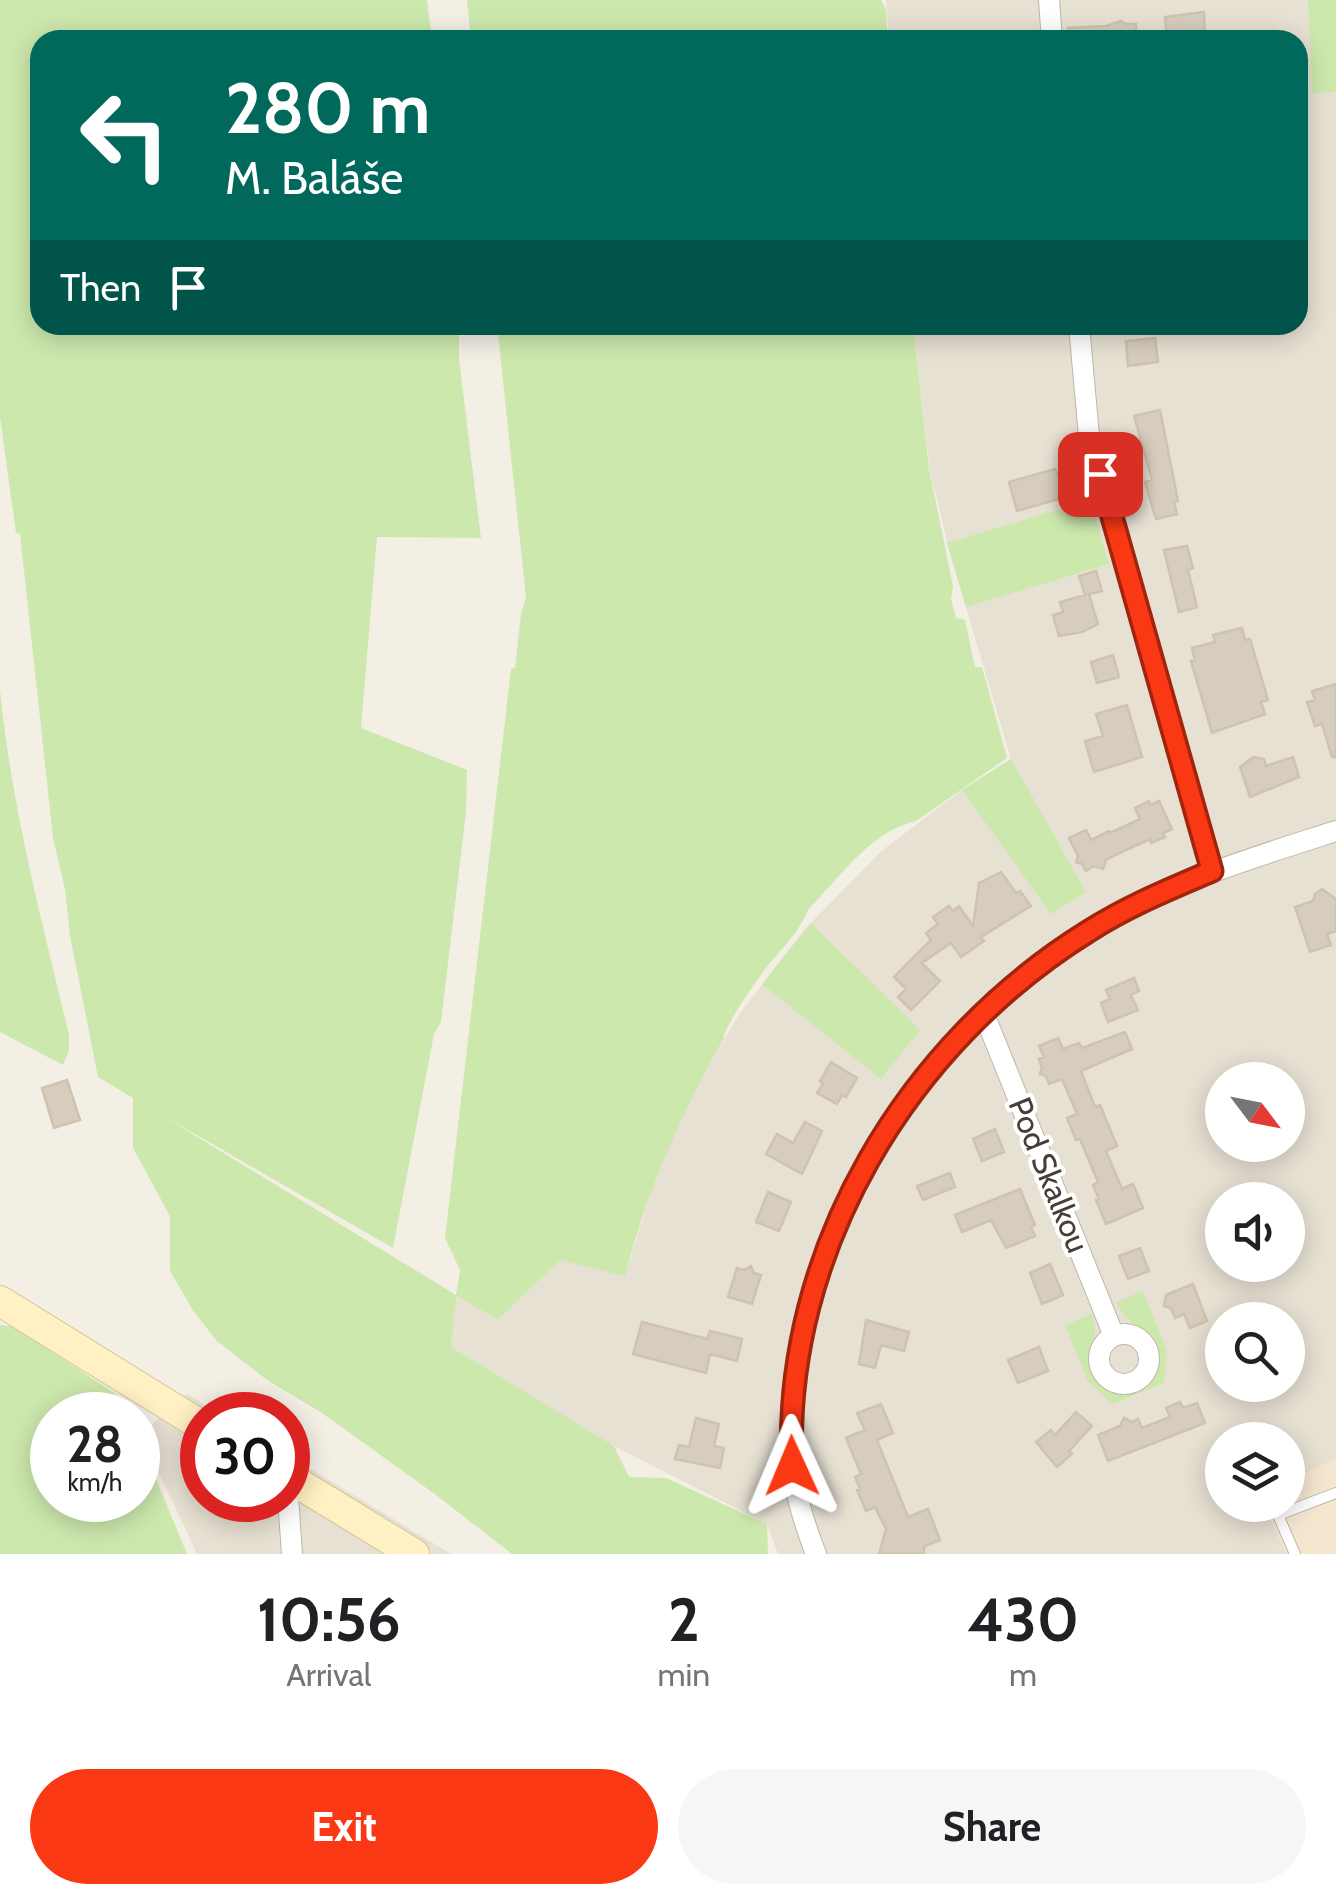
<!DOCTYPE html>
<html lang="en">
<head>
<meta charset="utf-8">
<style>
  :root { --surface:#fff; --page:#f6f6f6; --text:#202124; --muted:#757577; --accent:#fb3814 }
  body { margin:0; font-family:Cabin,sans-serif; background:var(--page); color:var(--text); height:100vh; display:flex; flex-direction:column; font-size:38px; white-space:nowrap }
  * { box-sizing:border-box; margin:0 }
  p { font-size:32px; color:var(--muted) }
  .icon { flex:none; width:55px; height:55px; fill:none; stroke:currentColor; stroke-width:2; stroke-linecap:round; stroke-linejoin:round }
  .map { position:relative; height:1554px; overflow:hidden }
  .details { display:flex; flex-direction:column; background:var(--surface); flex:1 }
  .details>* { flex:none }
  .banner { position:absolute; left:30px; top:30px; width:1278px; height:305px; border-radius:30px; box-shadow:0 5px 25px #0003; background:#00695c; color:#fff; overflow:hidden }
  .needle { width:65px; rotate:122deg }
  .fabs { position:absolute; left:1205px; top:1062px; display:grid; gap:20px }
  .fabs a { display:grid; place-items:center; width:100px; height:100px; border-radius:50%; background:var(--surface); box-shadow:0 5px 25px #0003; font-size:50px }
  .speed { position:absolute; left:30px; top:1392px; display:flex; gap:20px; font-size:50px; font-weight:700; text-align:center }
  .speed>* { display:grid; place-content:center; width:130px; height:130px; border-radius:50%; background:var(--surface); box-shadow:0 5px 25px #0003; line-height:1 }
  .speed small { font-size:25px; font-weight:400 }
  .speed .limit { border:15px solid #d22; background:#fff; color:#111 }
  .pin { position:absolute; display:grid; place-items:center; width:85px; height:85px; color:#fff; margin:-42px; border-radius:20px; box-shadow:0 5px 15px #0006 }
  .me { position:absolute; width:110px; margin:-55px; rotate:359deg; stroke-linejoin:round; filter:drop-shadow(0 0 8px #0008) }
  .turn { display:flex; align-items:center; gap:35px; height:210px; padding:0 30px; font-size:45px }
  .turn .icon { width:130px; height:130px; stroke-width:2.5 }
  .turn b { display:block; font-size:70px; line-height:85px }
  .then { display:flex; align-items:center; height:95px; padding:0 30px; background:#0003; gap:20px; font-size:38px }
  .eta { display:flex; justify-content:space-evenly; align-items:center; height:170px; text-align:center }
  .eta b { font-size:60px; font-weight:800; line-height:70px }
  .action { display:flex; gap:20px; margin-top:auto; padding:20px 30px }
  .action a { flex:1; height:115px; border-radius:60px; background:var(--accent); color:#fff; font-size:40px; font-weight:800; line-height:115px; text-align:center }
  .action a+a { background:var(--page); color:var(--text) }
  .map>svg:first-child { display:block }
  .residential { fill:#e7e1d3; fill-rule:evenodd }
  .commercial { fill:#f5e6d0 }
  .green { fill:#cde8ad }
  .building { fill:#d7cdbe; stroke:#cfc2ae; stroke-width:2.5 }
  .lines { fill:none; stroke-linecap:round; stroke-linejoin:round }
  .lane-casing { stroke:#beb7a8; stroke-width:12 }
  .street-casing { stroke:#beb7a8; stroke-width:22 }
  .secondary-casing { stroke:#d3c395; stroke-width:32 }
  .lane { stroke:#fff; stroke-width:10 }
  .street { stroke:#fff; stroke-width:20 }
  .secondary { stroke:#fff1c3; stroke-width:30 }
  .route-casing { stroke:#a3240d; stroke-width:25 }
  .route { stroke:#fb3814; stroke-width:18 }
  .labels { text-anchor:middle; stroke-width:8; stroke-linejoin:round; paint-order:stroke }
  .street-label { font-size:32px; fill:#453f35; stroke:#fff }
</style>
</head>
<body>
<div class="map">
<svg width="1336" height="1554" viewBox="0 0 1336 1554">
  <rect width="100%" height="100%" fill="#f3efe5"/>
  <path class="residential" d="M886 0H1336V1554H778L767 1524 604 1441 451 1347 457 1295 498 1320 560 1260 625 1275 658 1169 691 1097 738 1016 804 930 880 852 962 790 1011 759 951 557 930 471 913 325H1298V40H889ZM1222 1080H1288V1145H1222ZM1222 1200H1288V1265H1222ZM1222 1320H1288V1385H1222ZM1222 1440H1288V1505H1222Z
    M187 1394 221 1415H202V1500H288V1455L451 1554H197L143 1439 155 1421Z"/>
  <path class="commercial" d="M1336 1459V1554H1286L1264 1505H1288V1479Z"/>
  <path class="green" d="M0 0H427L432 40H40V325H459V359L481 538 377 537 361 728 467 770 466 812 441 1022 434 1034 393 1248 160 1114 456 1295 460 1270 445 1238 511 669 515 668 521 614 526 597 497 325H913L929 468 953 586 951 599 956 618 965 620 975 667H982L1007 758 916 821C872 830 838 879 808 910 799 933 781 949 766 968 750 990 734 1012 723 1037H725C681 1113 647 1190 625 1276L560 1260 498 1320 457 1296 451 1347 614 1446 629 1477 666 1478 767 1524 768 1554H512L436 1495 322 1413 267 1380 217 1341 194 1312 170 1271V1216L133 1148V1098L98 1077 70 936 65 889 53 838 20 534 16 533 0 417Z
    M467 0H881L886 9 888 40H471Z
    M1308 0H1336V92L1312 93Z
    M1090 500 1109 564 966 607 947 543Z
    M0 689C11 806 42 921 69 1035V1051L63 1065 0 1032Z
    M1011 759 1086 892 1051 914 962 790Z
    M811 923 920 1030 881 1079 762 984Z
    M1143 1291 1167 1350 1164 1383 1113 1404 1088 1382 1065 1325 1092 1314C1102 1340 1083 1353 1094 1374 1111 1407 1162 1391 1158 1355 1155 1330 1127 1328 1116 1302Z
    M0 1325 13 1326 116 1394 127 1415H52V1500H138V1435L187 1554H0Z"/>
  <path class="building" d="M1204 12 1205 40H1167L1165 17Z
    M1121 21 1125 24H1136V40H1068V28L1106 26Z
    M1155 338 1158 362 1128 366 1126 341Z
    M1160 410 1178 501 1174 502 1177 514 1156 519 1145 482 1152 480 1134 416Z
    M1055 469 1069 496 1017 511 1009 482Z
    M1187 546 1193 568 1188 570 1197 607 1179 612 1164 550Z
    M1096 571 1102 591 1089 594 1098 624 1082 632 1059 636 1053 615 1063 612 1060 602 1085 595 1079 576Z
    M1242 628 1245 640 1250 639 1268 700 1261 702 1265 714 1212 733 1191 661H1195L1192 648 1215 642 1213 635Z
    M1113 655 1119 677 1097 683 1091 662Z
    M1336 684V757H1332L1322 724 1315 726 1307 702 1315 700 1312 691Z
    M1127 705 1142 757 1094 772 1085 741 1103 736 1096 714Z
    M1253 757 1264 759 1266 766 1293 757 1299 777 1250 797 1240 767Z
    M1149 801 1150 805 1159 801 1172 829 1163 833 1165 837 1151 843 1150 839 1126 850 1106 860 1103 869 1094 866 1086 871 1082 864 1076 862 1078 856 1069 838 1086 830 1091 840 1109 831 1110 833 1140 819 1135 808Z
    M1001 872 1016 893 1020 891 1031 906 981 937 984 941 961 957 951 943 922 963 940 981 911 1010 898 997 906 989 894 977 931 940 926 933 938 924 933 917 949 906 953 911 959 906 973 926 979 883Z
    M1322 889 1336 899V931L1327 934 1331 945 1310 952 1295 907 1313 901 1315 894Z
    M1134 978 1139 991 1131 995 1138 1010 1108 1022 1101 1003 1110 999 1106 990Z
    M1125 1032 1132 1049 1081 1071 1095 1107 1100 1105 1117 1146 1106 1151 1122 1189 1133 1184 1143 1208 1106 1224 1096 1200 1099 1199 1093 1185 1098 1182 1080 1139 1076 1140 1067 1118 1077 1114 1062 1079 1049 1084 1046 1076 1040 1074 1042 1068 1039 1059 1044 1057 1039 1046 1058 1038 1063 1049 1079 1043 1082 1048Z
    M831 1062 857 1078 846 1097 842 1095 837 1104 817 1093 823 1084 820 1081Z
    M67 1080 80 1120 54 1128 42 1088Z
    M805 1122 822 1131 802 1174 766 1154 777 1134 793 1143Z
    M995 1129 1004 1152 982 1161 973 1139Z
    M950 1173 955 1187 923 1200 917 1186Z
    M1020 1189 1035 1225 1031 1227 1035 1236 1006 1248 991 1220 962 1232 955 1215Z
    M768 1192 791 1202 779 1231 756 1222Z
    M1140 1248 1149 1271 1128 1279 1119 1256Z
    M1050 1264 1063 1295 1042 1304 1030 1273Z
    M751 1266 754 1273 761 1275 752 1304 728 1297 737 1268 744 1270Z
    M1193 1284 1207 1321 1190 1328 1184 1314 1175 1318 1171 1308 1164 1306 1166 1295Z
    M866 1320 909 1332 904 1351 881 1345 875 1368 859 1364Z
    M642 1322 707 1339 710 1331 742 1339 737 1361 710 1354 706 1373 633 1354Z
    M1039 1347 1048 1371 1018 1383 1008 1360Z
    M1180 1402 1183 1408 1197 1403 1205 1423 1108 1461 1098 1435 1120 1426 1124 1418 1132 1422 1138 1419 1142 1428 1170 1417 1166 1408Z
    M881 1404 893 1433 877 1440 908 1517 928 1509 940 1540 925 1546 923 1554H879L886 1529 875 1507 866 1511 857 1490 860 1489 855 1477 861 1474 846 1438 865 1430 857 1413Z
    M1076 1412 1092 1426 1069 1451 1072 1454 1057 1467 1036 1442 1051 1430 1055 1435Z
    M696 1418 719 1424 714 1446 724 1448 720 1468 675 1459 679 1445 689 1447Z"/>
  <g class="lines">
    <defs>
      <path id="lane" d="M1295 1554 1278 1515 1336 1493"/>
      <path id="street" d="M1049 0 1052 40
        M1079 325 1089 436 1213 871
        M984 1014 1114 1336
        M1099 1359a25 25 0 1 1 50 0a25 25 0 1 1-50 0Z
        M288 1498 292 1554
        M816 1554C805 1526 796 1497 792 1467 787 1422 793 1375 803 1331 841 1166 946 1018 1091 930 1167 883 1252 858 1336 831"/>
      <path id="secondary" d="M0 1301 202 1426
        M288 1477 414 1554"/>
    </defs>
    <use href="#lane" class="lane-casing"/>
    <use href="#street" class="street-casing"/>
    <use href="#secondary" class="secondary-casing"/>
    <use href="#lane" class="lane"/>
    <use href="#street" class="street"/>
    <use href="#secondary" class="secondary"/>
  </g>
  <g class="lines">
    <defs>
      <path id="route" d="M792 1466C782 1251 908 1043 1089 931 1128 906 1170 889 1212 871L1100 474"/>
    </defs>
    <use href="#route" class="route-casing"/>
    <use href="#route" class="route"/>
  </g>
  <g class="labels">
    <g class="street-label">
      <text transform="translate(1049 1175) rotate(68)" y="11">Pod Skalkou</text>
    </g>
  </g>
</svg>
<div class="fabs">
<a><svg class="needle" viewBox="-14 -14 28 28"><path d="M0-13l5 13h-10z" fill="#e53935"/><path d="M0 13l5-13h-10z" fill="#757577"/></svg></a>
<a><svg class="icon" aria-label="sound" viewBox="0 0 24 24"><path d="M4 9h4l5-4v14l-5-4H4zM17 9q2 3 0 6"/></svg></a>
<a><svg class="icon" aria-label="search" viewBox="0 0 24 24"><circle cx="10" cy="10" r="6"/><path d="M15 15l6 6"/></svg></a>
<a><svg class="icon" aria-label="layers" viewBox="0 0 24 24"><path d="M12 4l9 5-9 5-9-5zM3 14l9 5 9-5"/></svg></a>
</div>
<div class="speed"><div>28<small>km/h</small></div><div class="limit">30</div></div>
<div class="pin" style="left:1100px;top:474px;background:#d93025"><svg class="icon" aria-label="arrive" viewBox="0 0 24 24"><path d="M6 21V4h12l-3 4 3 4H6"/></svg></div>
<svg class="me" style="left:792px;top:1466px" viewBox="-20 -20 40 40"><path d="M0-17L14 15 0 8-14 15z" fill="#fb3814" stroke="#fff" stroke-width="4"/></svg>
<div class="banner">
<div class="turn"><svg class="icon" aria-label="left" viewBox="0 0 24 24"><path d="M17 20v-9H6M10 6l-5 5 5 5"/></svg><div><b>280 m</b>M. Baláše</div></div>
<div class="then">Then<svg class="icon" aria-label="arrive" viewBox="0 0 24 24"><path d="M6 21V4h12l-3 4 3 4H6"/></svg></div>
</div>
</div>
<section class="details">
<div class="eta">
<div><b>10:56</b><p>Arrival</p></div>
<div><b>2</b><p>min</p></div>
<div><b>430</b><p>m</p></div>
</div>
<div class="action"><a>Exit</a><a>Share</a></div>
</section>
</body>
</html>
